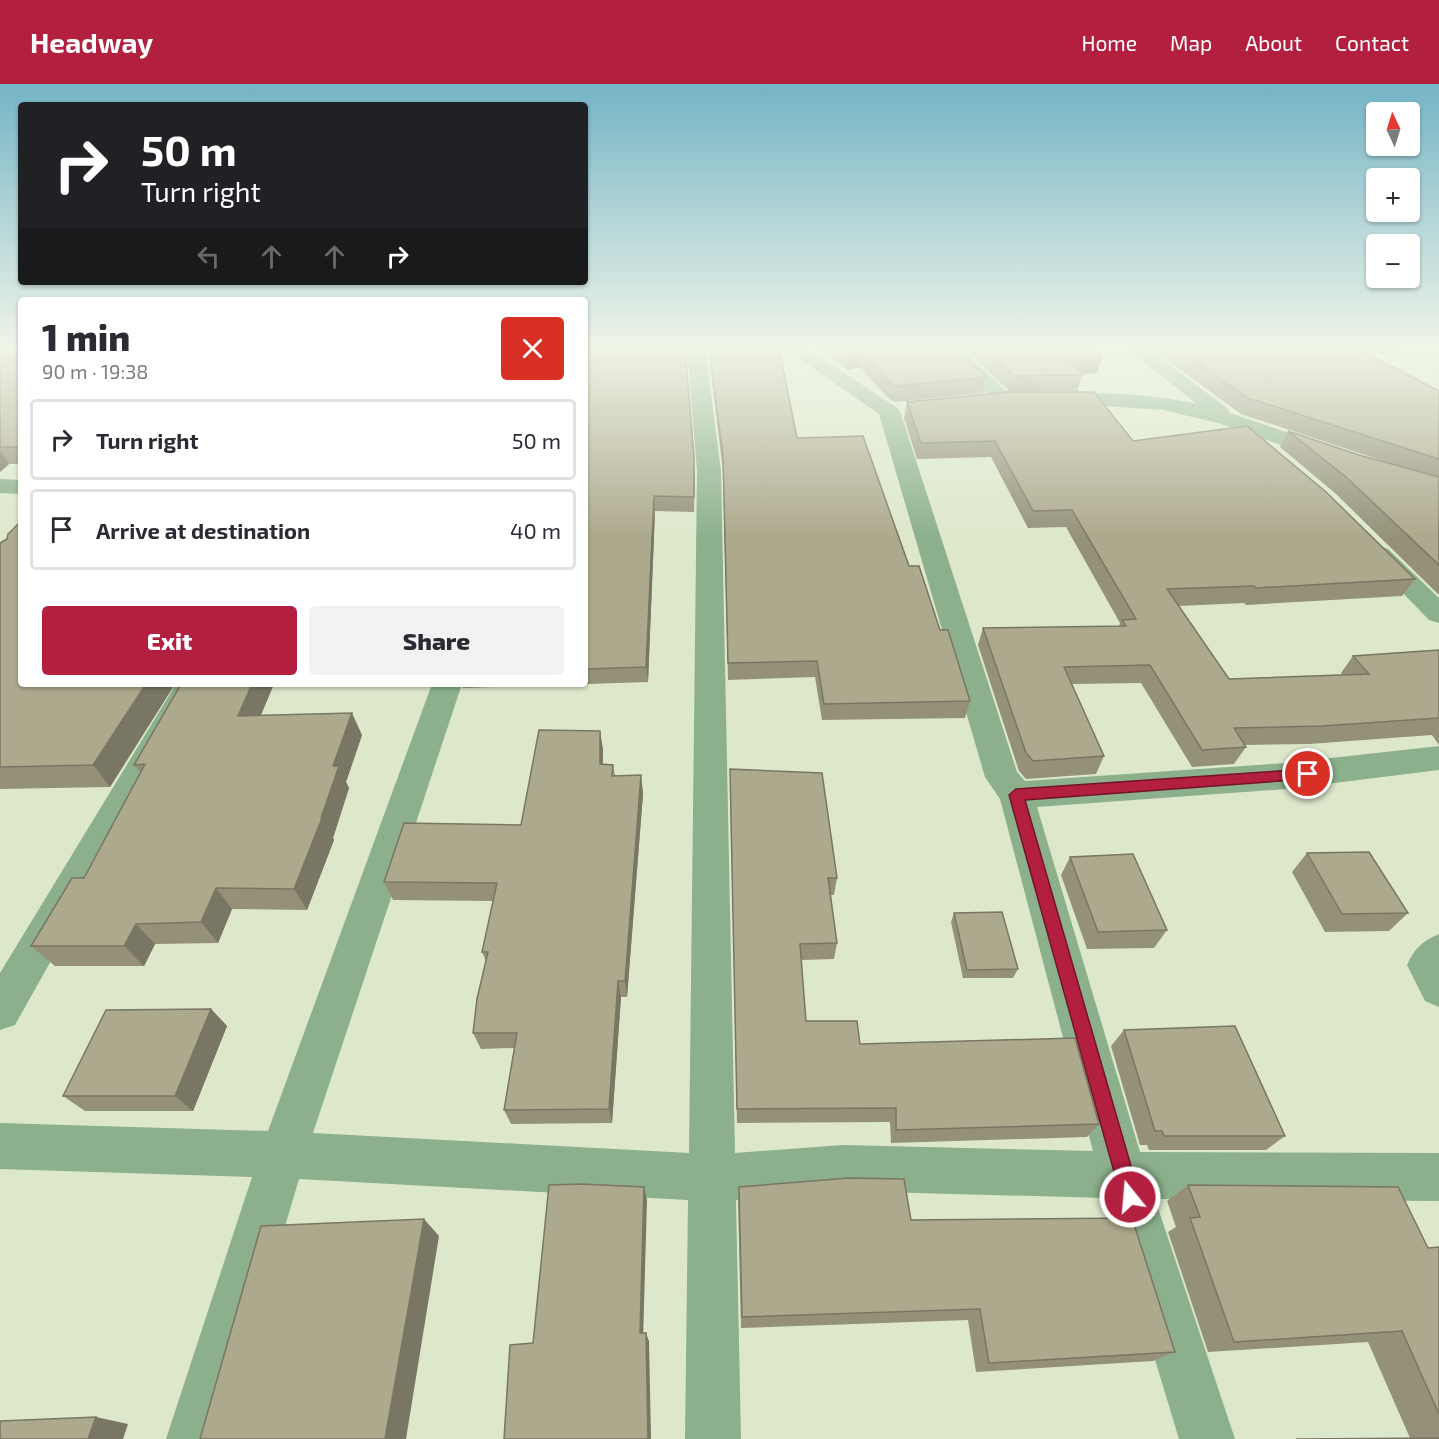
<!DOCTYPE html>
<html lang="en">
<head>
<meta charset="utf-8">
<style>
  :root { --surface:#fff; --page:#f2f2f3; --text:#2b2b33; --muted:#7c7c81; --line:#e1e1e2; --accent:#b21f3f }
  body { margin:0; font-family:"Exo 2",sans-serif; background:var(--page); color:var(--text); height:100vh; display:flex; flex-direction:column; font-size:22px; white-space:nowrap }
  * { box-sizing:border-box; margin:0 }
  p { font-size:20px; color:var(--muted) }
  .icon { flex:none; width:33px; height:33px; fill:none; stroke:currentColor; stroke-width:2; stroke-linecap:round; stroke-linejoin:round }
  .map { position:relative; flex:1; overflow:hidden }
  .drawer { position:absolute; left:18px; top:213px; width:570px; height:390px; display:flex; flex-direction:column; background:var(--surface); border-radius:6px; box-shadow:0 2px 4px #0004 }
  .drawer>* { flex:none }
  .top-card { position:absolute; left:18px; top:18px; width:570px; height:183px; border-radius:6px; box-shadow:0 2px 4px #0004; background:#202124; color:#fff; overflow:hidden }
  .needle { width:39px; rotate:356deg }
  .buttons { position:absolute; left:1366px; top:18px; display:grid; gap:12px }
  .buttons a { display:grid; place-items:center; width:54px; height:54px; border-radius:6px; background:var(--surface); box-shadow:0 2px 4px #0004; font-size:30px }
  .pin { position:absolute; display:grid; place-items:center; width:51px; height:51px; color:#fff; margin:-26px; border:3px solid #fff; border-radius:50%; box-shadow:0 2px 6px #0007 }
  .me { position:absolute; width:66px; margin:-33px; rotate:343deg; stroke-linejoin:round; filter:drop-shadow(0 0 4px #0008) }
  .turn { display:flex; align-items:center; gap:21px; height:126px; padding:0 24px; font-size:27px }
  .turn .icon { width:78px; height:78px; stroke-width:2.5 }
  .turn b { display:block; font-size:42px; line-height:51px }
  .lanes { display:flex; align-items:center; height:57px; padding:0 24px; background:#0003; justify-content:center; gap:30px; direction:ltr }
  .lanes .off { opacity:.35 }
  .round { display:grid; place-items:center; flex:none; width:63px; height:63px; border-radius:6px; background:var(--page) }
  .summary { display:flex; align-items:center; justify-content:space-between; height:102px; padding:0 24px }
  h1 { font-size:36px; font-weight:800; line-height:45px }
  .button { display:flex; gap:12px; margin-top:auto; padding:12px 24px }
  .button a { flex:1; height:69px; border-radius:6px; background:var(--accent); color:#fff; font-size:24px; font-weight:800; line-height:69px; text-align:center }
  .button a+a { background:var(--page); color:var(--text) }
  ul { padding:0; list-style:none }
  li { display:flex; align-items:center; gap:18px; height:81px; margin:0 12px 9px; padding:0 12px; border:3px solid var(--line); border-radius:6px }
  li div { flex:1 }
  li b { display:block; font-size:22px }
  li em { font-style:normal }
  header { display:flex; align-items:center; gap:36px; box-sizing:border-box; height:84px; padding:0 30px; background:var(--accent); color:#fff }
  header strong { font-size:28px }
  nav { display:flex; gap:33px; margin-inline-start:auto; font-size:21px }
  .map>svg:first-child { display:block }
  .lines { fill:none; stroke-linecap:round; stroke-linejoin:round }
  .street { fill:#8bb08b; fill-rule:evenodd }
  .wall { fill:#959179 }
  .shaded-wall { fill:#797663 }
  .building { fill:#ada98d; stroke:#797663; stroke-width:1.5 }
  .route { fill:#b21f3f; stroke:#741429; stroke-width:1.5 }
</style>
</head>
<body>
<header>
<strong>Headway</strong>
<nav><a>Home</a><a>Map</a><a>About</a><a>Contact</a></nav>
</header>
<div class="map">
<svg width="1439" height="1355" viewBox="0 0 1439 1355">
  <rect width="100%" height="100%" fill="#dde8cb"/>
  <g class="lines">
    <path class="street" d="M687 264H705L721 387 735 1069 843 1061 1093 1067 1000 715 985 693 879 330 784 264H806L896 323 900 327 1017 688 1025 697 1286 679 1439 662V686L1286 705 1037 723 1140 1068 1439 1069V1117L1155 1115 1235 1355H1179L1106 1114 843 1107 736 1116 741 1355H685L688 1116 299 1095 222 1355H166L252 1093 0 1085V1039L268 1047 432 600H462L313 1049 689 1069 697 387Z
      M941 264H961L1009 310C1072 309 1135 306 1197 320L1126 264H1147L1227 324 1230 329 1333 364 1336 369 1333 374 1325 376 1218 339 1163 326 1104 322 997 320Z
      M1216 264H1396L1394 268 1387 270H1225L1218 268Z
      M0 395 21 396V410L0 409Z
      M1379 462 1388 465 1439 514V539L1429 536 1370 475 1366 470 1370 465Z
      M176 600H206L15 941 0 946V889Z
      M1439 850V923L1425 917 1407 881C1414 865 1422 857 1439 850Z"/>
  </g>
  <path class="wall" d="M0 264H21V380H9L0 388Z
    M585 264 695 387 694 428 655 427 648 598 463 604 462 600H585Z
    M708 264H779L797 354 909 482 940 546 970 617 965 634 822 636 815 593 728 596 723 387Z
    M818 264H957L987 293 983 309 894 318 887 313 860 283 847 286Z
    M964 264H1093L1102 273 1097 289 1081 290 1082 291 1077 307 1010 308Z
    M1157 264H1357L1439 307V511L1336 410 1280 363 1288 347 1359 371 1398 382 1241 330 1156 268Z
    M907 318 1133 357 1415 495 1402 512 1246 521 1244 519 1179 522 1229 595 1342 591 1341 589 1353 572 1439 566V661L1432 651 1309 660 1245 661 1246 663 1234 680 1192 683 1141 599 1072 600 1104 672 1096 690 1026 695 1019 687 978 561 983 544 1119 542 1120 539 1066 443 1028 444 991 373 917 375 904 334Z
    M7 455 21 600H175L110 703 0 705V459Z
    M274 600 261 631 362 651 346 698 349 704 333 754 334 756 307 826 232 825 218 859 155 860 144 882H55L31 862 84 794 141 689 134 681Z
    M600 647 603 666V680L613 681 615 692 641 691 643 710 627 913H621L612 1039 511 1040 504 1026 514 964 481 965 473 949 486 877 482 868 493 817 393 816 384 798 521 741Z
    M730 685 837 794 834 811H831L837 859 834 875 801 876 806 937 860 960 1099 1040 1087 1053 891 1059 890 1038 737 1039Z
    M1307 769 1408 829 1389 847 1325 848 1292 788Z
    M1070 773 1167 846 1154 864 1087 865 1061 791Z
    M954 829 1018 885 1013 894H963L951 838Z
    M211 925 227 942 193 1027H85L63 1012Z
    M1124 946 1285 1052 1266 1066H1149L1147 1061H1140L1111 962Z
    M1188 1101 1428 1164 1439 1163V1355L1410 1354 1368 1258 1208 1268 1168 1148 1176 1143 1167 1117Z
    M739 1103 911 1136 1175 1268 1153 1277 976 1288 968 1236 741 1244 738 1118Z"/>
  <path class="shaded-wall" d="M862 267 860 283 847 286 849 270Z
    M1102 273 1097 289 1071 291 1070 276Z
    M0 366 9 380 0 388Z
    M654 412 655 427 648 598 646 583Z
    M146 600H175L110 703 93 681Z
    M252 600H274L251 654 238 632Z
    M352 629 362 651 346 698 349 704 333 754 334 756 307 826 294 805 321 734 333 682Z
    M600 647 603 666 602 699 600 680Z
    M641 691 643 710 627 913 625 897Z
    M216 804 232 825 218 859 201 838Z
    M136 840 155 860 144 882 124 862Z
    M618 897 621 913 612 1039 609 1025Z
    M211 925 227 942 193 1027 175 1012Z
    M644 1103 647 1116 643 1257 640 1249Z
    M424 1135 439 1152 406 1355H385Z
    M646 1249 649 1257 651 1355H648Z
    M96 1333 128 1340 123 1355H88Z"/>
  <path class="building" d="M0 264H21V363H0Z
    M585 264H685L694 373V413L654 412 646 583 585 585Z
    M709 264H779L797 354 863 352 909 482H919L940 546H948L970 617 824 620 817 577 728 579 723 372Z
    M840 264H957L987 293 896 302 889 297 862 267 849 270Z
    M984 264H1093L1102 273 1070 276 1082 291 1014 292Z
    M1178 264H1357L1439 307V375L1248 314Z
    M1008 308H1094L1133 357 1247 342 1325 407 1415 495 1256 504 1254 502 1167 505 1229 595 1369 590 1353 572 1439 566V634L1322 642 1234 644 1246 663 1202 666 1150 581 1064 583 1104 672 1033 677 1026 669 983 544 1126 542 1122 536 1136 535 1072 426 1033 427 995 357 921 359 907 318Z
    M1288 347 1359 371 1439 393V481L1346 393Z
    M21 437V600H146L93 681 0 683V459L7 455 8 450Z
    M181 600H252L238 632 352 629 333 682H339L321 734H322L294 805 216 804 201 838 136 840 124 862H31L72 794H84L145 680 134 681Z
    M539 646 600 647V680L613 681 612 692 641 691 625 897H618L609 1025 504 1026 517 949H473L477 915 488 868H482L497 799 384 798 404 739 521 741Z
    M730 685 822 689 837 794H828L837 859 800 860 806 937H857L860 960 1075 954 1099 1040 896 1046V1024L737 1025Z
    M1369 768 1408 829 1342 830 1307 769Z
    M1133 770 1167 846 1098 848 1070 773Z
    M1002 828 1018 885 967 886 954 829Z
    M211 925 175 1012H63L106 926Z
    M1235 942 1285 1052H1164L1162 1047H1155L1124 946Z
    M849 1094 904 1095 911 1136 1132 1134 1175 1268 989 1279 980 1225 742 1233 739 1103Z
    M581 1100 644 1103 640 1249H646L648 1355H504L510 1261 533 1259 549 1101Z
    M1188 1101 1398 1103 1428 1164 1439 1163V1330L1402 1247 1234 1258 1190 1134 1200 1133Z
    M424 1135 385 1355H200L261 1142Z
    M96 1333 88 1355H0V1337Z
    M1439 1354V1355H1296Z"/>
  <linearGradient id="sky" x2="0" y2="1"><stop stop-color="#74b4c6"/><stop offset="0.58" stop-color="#f0f5e8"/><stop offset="1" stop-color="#f0f5e8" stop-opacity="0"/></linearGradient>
  <rect width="1439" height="454" fill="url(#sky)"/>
  <path class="route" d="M1308 685 1315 690 1308 695 1025 716 1140 1113 1137 1120 1130 1123 1123 1120 1009 711 1016 705Z"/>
</svg>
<div class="buttons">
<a><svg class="needle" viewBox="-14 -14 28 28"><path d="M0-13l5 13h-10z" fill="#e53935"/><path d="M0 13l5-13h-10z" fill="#7c7c81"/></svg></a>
<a>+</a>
<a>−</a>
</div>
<div class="pin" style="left:1308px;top:690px;background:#d93025"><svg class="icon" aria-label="arrive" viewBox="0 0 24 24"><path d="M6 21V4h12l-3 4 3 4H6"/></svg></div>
<svg class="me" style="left:1130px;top:1113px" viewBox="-20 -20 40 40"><circle r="17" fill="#b21f3f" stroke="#fff" stroke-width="3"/><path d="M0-11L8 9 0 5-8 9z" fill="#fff"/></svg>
<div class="top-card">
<div class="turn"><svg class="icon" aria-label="right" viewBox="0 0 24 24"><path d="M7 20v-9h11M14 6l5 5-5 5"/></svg><div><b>50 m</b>Turn right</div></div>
<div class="lanes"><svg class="icon off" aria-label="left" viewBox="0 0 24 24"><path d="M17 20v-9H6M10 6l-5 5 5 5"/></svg><svg class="icon off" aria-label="ahead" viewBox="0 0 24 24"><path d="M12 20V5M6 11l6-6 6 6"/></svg><svg class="icon off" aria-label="ahead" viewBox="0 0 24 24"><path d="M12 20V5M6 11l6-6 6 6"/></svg><svg class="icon" aria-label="right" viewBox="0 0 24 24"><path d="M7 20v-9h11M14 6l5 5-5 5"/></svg></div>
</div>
<section class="drawer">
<div class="summary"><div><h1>1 min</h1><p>90 m · 19:38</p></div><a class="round" style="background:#d93025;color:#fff"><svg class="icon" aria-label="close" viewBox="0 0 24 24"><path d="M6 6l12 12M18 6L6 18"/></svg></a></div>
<ul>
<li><svg class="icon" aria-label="right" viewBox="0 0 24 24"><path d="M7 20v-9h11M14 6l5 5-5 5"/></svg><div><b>Turn right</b></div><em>50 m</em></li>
<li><svg class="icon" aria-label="arrive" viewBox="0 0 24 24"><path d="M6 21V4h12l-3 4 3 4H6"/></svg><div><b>Arrive at destination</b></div><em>40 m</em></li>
</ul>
<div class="button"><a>Exit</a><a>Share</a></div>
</section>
</div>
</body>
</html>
